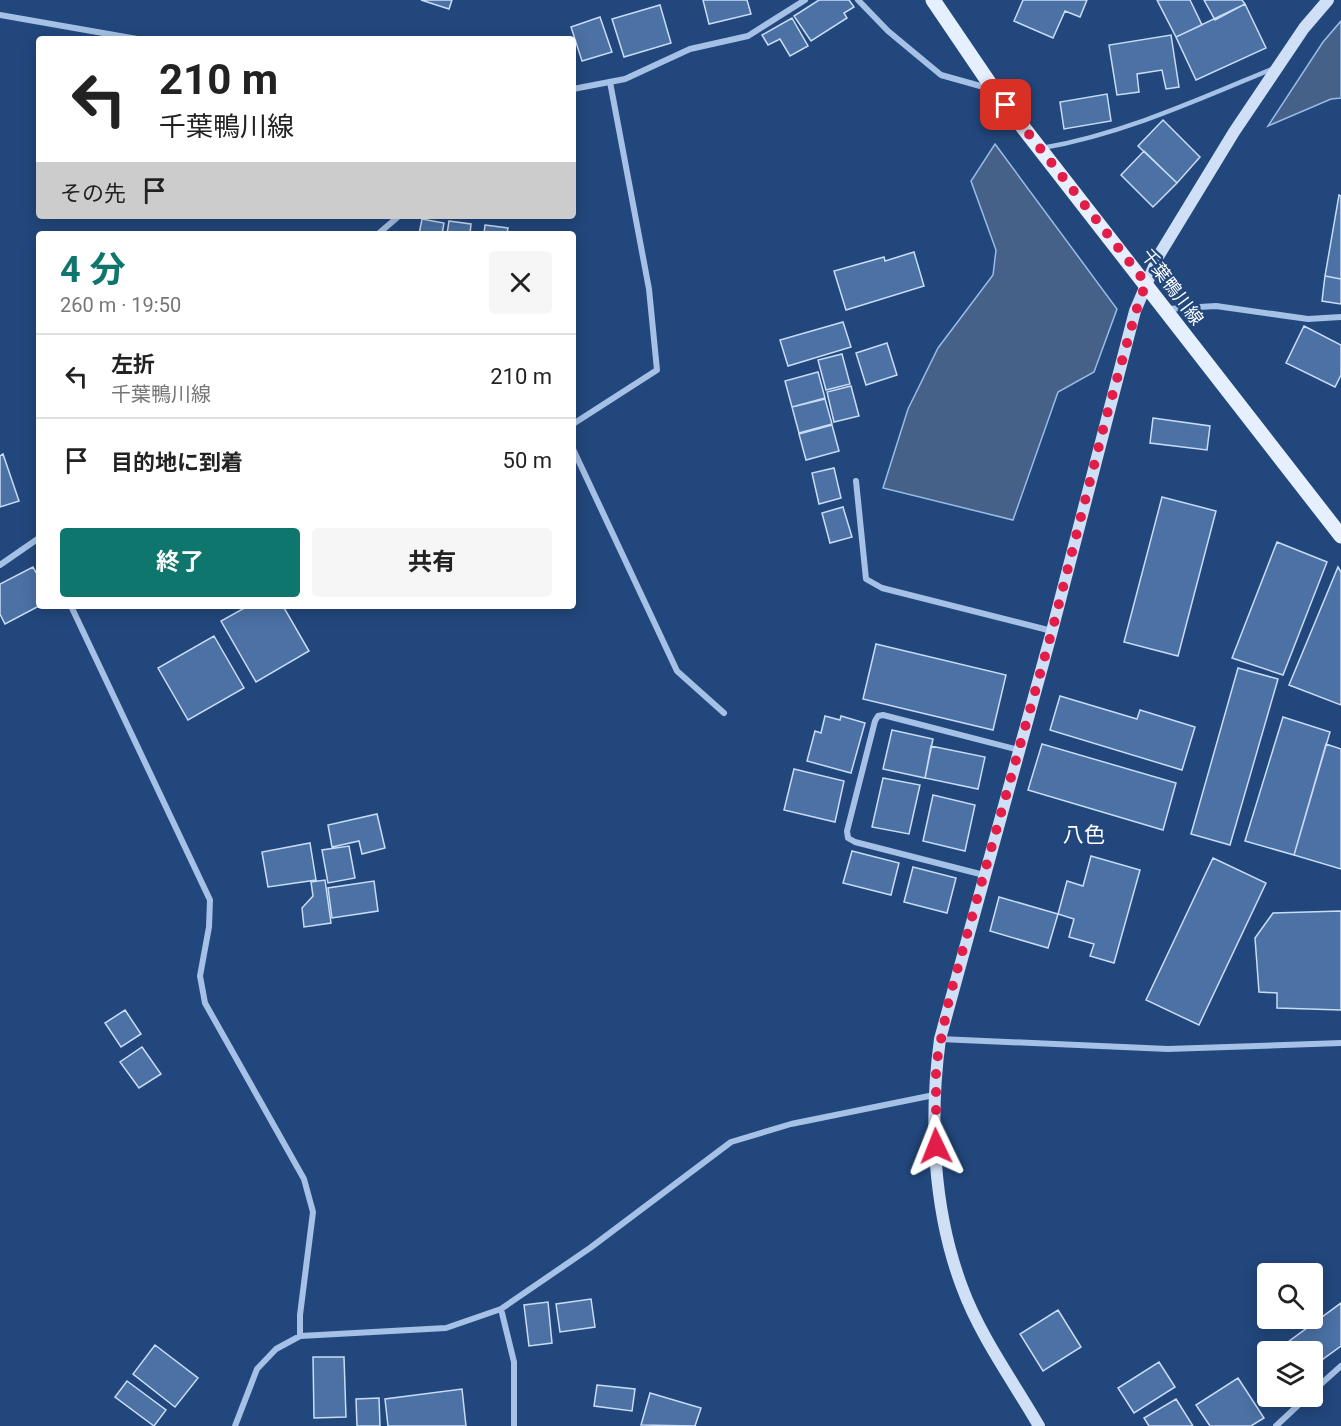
<!DOCTYPE html>
<html lang="ja">
<head>
<meta charset="utf-8">
<style>
  :root { --surface:#fff; --page:#f6f6f6; --text:#222; --muted:#767676; --line:#e0e0e0; --accent:#0f766e }
  body { margin:0; font-family:Roboto,"Noto Sans JP",sans-serif; background:var(--page); color:var(--text); height:100vh; display:flex; flex-direction:column; font-size:22px; white-space:nowrap }
  * { box-sizing:border-box; margin:0 }
  p { font-size:20px; color:var(--muted) }
  .icon { flex:none; width:33px; height:33px; fill:none; stroke:currentColor; stroke-width:2; stroke-linecap:round; stroke-linejoin:round }
  .map { position:relative; flex:1; overflow:hidden }
  .sheet { position:absolute; left:36px; top:231px; width:540px; height:378px; display:flex; flex-direction:column; background:var(--surface); border-radius:6px; box-shadow:0 3px 15px #0003 }
  .sheet>* { flex:none }
  .top-card { position:absolute; left:36px; top:36px; width:540px; height:183px; border-radius:6px; box-shadow:0 3px 15px #0003; background:#fff; color:var(--text); overflow:hidden }
  .fabs { position:absolute; left:1257px; top:1263px; display:grid; gap:12px }
  .fabs a { display:grid; place-items:center; width:66px; height:66px; border-radius:6px; background:var(--surface); box-shadow:0 3px 15px #0003; font-size:30px }
  .pin { position:absolute; display:grid; place-items:center; width:51px; height:51px; color:#fff; margin:-26px; border-radius:12px; box-shadow:0 3px 9px #0006 }
  .me { position:absolute; width:66px; margin:-33px; rotate:358deg; stroke-linejoin:round; filter:drop-shadow(0 0 4px #0008) }
  .turn { display:flex; align-items:center; gap:21px; height:126px; padding:0 24px; font-size:27px }
  .turn .icon { width:78px; height:78px; stroke-width:2.5 }
  .turn b { display:block; font-size:42px; line-height:51px }
  .then { display:flex; align-items:center; height:57px; padding:0 24px; background:#0003; gap:12px; font-size:22px }
  .round { display:grid; place-items:center; flex:none; width:63px; height:63px; border-radius:6px; background:var(--page) }
  .summary { display:flex; align-items:center; justify-content:space-between; height:102px; padding:0 24px }
  h1 { font-size:36px; font-weight:700; line-height:45px; color:var(--accent) }
  .button { display:flex; gap:12px; margin-top:auto; padding:12px 24px }
  .button a { flex:1; height:69px; border-radius:6px; background:var(--accent); color:#fff; font-size:24px; font-weight:700; line-height:69px; text-align:center }
  .button a+a { background:var(--page); color:var(--text) }
  ul { padding:0; list-style:none }
  li { display:flex; align-items:center; gap:18px; height:84px; padding:0 24px; border-top:2px solid var(--line) }
  li div { flex:1 }
  li b { display:block; font-size:22px }
  li em { font-style:normal }
  .map>svg:first-child { display:block }
  .water { fill:#456188; stroke:#99bce7; stroke-width:1.5 }
  .building { fill:#4b71a5; stroke:#c9dcf5; stroke-width:1.5 }
  .lines { fill:none; stroke-linecap:round; stroke-linejoin:round }
  .lane { stroke:#a5c1e6; stroke-width:4.5 }
  .street { stroke:#a5c1e6; stroke-width:6 }
  .secondary { stroke:#cfdff5; stroke-width:12 }
  .primary { stroke:#e6effd; stroke-width:15 }
  .route { stroke:#e11d48; stroke-width:10; stroke-dasharray:0 18 }
  .labels { text-anchor:middle; stroke-width:5; stroke-linejoin:round; paint-order:stroke }
  .street-label { font-size:18px; fill:#fff; stroke:#22477c }
  .quarter-label { font-size:21px; fill:#fff; stroke:#22477c }
</style>
</head>
<body>
<div class="map">
<svg width="1341" height="1426" viewBox="0 0 1341 1426">
  <rect width="100%" height="100%" fill="#22477c"/>
  <path class="water" d="M1341 21V98L1331 99 1268 126 1323 42Z
    M995 144 1117 309 1094 372 1058 392 1013 520 883 488 908 409 938 348 993 275 996 250 971 181Z"/>
  <path class="building" d="M421 0H452L449 9Z
    M703 0H747L751 14 709 24Z
    M819 0H849L854 7 844 13 847 18 811 41 794 16Z
    M1023 0H1087L1080 17 1065 11 1053 38 1014 21Z
    M1157 0H1190L1202 25 1176 37Z
    M1204 0H1242L1245 4 1215 20Z
    M1245 4 1266 48 1196 80 1176 37Z
    M660 5 671 43 624 57 612 19Z
    M600 17 612 52 582 61 571 27Z
    M792 18 808 46 790 56 780 39 768 45 762 35Z
    M1171 35 1179 87 1166 89 1162 70 1137 74 1139 92 1117 95 1109 45Z
    M1107 94 1111 121 1064 129 1060 102Z
    M1163 120 1200 157 1177 183 1138 146Z
    M1144 151 1177 183 1153 207 1121 175Z
    M1339 195 1341 196V279L1325 276Z
    M422 219 444 223 442 234H419Z
    M449 221 471 224 470 234H447Z
    M485 225 508 228 507 234H484Z
    M914 252 924 286 846 310 834 271 884 257 885 261Z
    M1325 276 1341 279V304L1322 301Z
    M843 322 851 347 788 366 780 340Z
    M1304 326 1341 345V375L1335 387 1286 363Z
    M887 343 897 375 866 385 856 353Z
    M842 354 850 384 826 390 818 360Z
    M818 372 825 398 792 407 785 381Z
    M851 386 859 416 834 422 827 392Z
    M825 399 832 424 799 433 792 407Z
    M1153 418 1210 426 1207 450 1150 443Z
    M832 425 839 451 806 460 799 434Z
    M3 454 19 501 0 507V456Z
    M834 468 841 498 819 504 812 473Z
    M1162 497 1216 511 1178 656 1124 642Z
    M843 507 852 537 830 543 822 513Z
    M1277 542 1327 562 1283 675 1232 658Z
    M33 567 39 578V606L5 624 0 614V584Z
    M1338 567 1341 572V705L1289 685Z
    M248 606H283L309 651 256 682 221 621Z
    M214 636 244 688 188 720 158 668Z
    M876 644 1006 675 993 730 863 699Z
    M1238 668 1278 679 1230 845 1191 834Z
    M1060 696 1137 719 1140 710 1195 727 1182 770 1050 730Z
    M825 716 840 720 841 716 865 723 851 773 807 761 815 731 821 733Z
    M1283 717 1330 732 1294 855 1245 841Z
    M892 730 933 739 925 778 883 769Z
    M1042 744 1176 783 1163 830 1028 790Z
    M1326 744 1341 749V869L1294 855Z
    M931 746 985 757 978 789 925 778Z
    M794 769 844 781 835 822 784 810Z
    M883 778 920 785 909 834 872 827Z
    M933 795 975 805 965 851 923 841Z
    M377 814 385 848 362 854 359 841 332 847 328 825Z
    M310 843 316 880 268 887 262 852Z
    M349 846 355 878 328 883 322 850Z
    M852 851 899 863 891 895 843 883Z
    M1091 856 1140 870 1114 963 1090 956 1094 944 1069 937 1074 919 1058 914 1067 881 1083 886Z
    M1213 858 1266 883 1199 1025 1146 1000Z
    M913 867 956 878 947 913 904 902Z
    M325 880 331 923 304 927 302 908 313 896 311 882Z
    M374 881 378 911 332 918 328 888Z
    M999 897 1058 914 1048 948 990 931Z
    M1341 911V1010L1277 1008V993L1259 992 1255 938 1273 913Z
    M125 1010 141 1034 121 1047 105 1023Z
    M142 1047 161 1074 139 1088 120 1062Z
    M591 1299 595 1327 560 1332 556 1304Z
    M548 1302 552 1343 529 1346 524 1305Z
    M1341 1303V1346L1312 1367V1352H1295L1288 1342Z
    M1058 1310 1081 1347 1043 1371 1020 1334Z
    M155 1345 198 1378 175 1407 133 1374Z
    M313 1357H344L346 1417 314 1418Z
    M1159 1362 1175 1387 1134 1413 1118 1388Z
    M1238 1378 1264 1418 1251 1426H1210L1196 1405Z
    M127 1381 166 1410 154 1426 115 1397Z
    M597 1385 635 1389 632 1411 594 1406Z
    M462 1389 466 1426H388L385 1399Z
    M650 1393 701 1408 695 1426 641 1425Z
    M379 1398 380 1426H357L356 1399Z
    M1176 1399 1193 1426H1149L1144 1418Z"/>
  <g class="lines">
    <path class="lane" d="M1042 148C1123 134 1197 100 1272 69"/>
    <path class="street" d="M858 0 888 31 941 75 991 89
      M0 15 137 39
      M573 89 625 79 690 49 748 36 805 0
      M378 234 399 216
      M1167 309 1216 306 1308 319 1341 317
      M573 424 657 370 649 289 610 82
      M573 449 677 671 724 713
      M856 481 866 579 882 588 1052 631
      M0 565 39 538
      M71 606 210 900 209 927 200 976 205 1003 304 1179 313 1212 300 1315V1336
      M984 875 855 842 848 838 847 831 875 721 878 716 883 715 1019 750
      M940 1039 1168 1049 1341 1043
      M501 1309 514 1362V1426
      M1312 1392 1341 1366
      M235 1426 257 1369 276 1349 300 1336 446 1328 501 1309 590 1248 731 1142 791 1124 934 1095
      M1276 1426 1308 1396"/>
    <path class="secondary" d="M1039 1426C1013 1381 980 1336 962 1287 933 1210 929 1120 940 1039L1052 631 1135 311 1159 255 1234 132 1304 28 1328 0"/>
    <path class="primary" d="M933 0 994 90 1341 536"/>
  </g>
  <g class="lines">
    <path class="route" d="M936 1146V1065L949 999 1052 631 1106 418 1136 311 1146 283 1006 105"/>
  </g>
  <g class="labels">
    <g class="street-label">
      <text transform="translate(1172 287) rotate(53)" y="6">千葉鴨川線</text>
    </g>
    <g class="quarter-label">
      <text x="1084" y="842">八色</text>
    </g>
  </g>
</svg>
<div class="fabs">
<a><svg class="icon" aria-label="search" viewBox="0 0 24 24"><circle cx="10" cy="10" r="6"/><path d="M15 15l6 6"/></svg></a>
<a><svg class="icon" aria-label="layers" viewBox="0 0 24 24"><path d="M12 4l9 5-9 5-9-5zM3 14l9 5 9-5"/></svg></a>
</div>
<div class="pin" style="left:1006px;top:105px;background:#d93025"><svg class="icon" aria-label="arrive" viewBox="0 0 24 24"><path d="M6 21V4h12l-3 4 3 4H6"/></svg></div>
<svg class="me" style="left:936px;top:1146px" viewBox="-20 -20 40 40"><path d="M0-17L14 15 0 8-14 15z" fill="#e11d48" stroke="#fff" stroke-width="4"/></svg>
<div class="top-card">
<div class="turn"><svg class="icon" aria-label="left" viewBox="0 0 24 24"><path d="M17 20v-9H6M10 6l-5 5 5 5"/></svg><div><b>210 m</b>千葉鴨川線</div></div>
<div class="then">その先<svg class="icon" aria-label="arrive" viewBox="0 0 24 24"><path d="M6 21V4h12l-3 4 3 4H6"/></svg></div>
</div>
<section class="sheet">
<div class="summary"><div><h1>4 分</h1><p>260 m · 19:50</p></div><a class="round"><svg class="icon" aria-label="close" viewBox="0 0 24 24"><path d="M6 6l12 12M18 6L6 18"/></svg></a></div>
<ul>
<li><svg class="icon" aria-label="left" viewBox="0 0 24 24"><path d="M17 20v-9H6M10 6l-5 5 5 5"/></svg><div><b>左折</b><p>千葉鴨川線</p></div><em>210 m</em></li>
<li><svg class="icon" aria-label="arrive" viewBox="0 0 24 24"><path d="M6 21V4h12l-3 4 3 4H6"/></svg><div><b>目的地に到着</b></div><em>50 m</em></li>
</ul>
<div class="button"><a>終了</a><a>共有</a></div>
</section>
</div>
</body>
</html>
